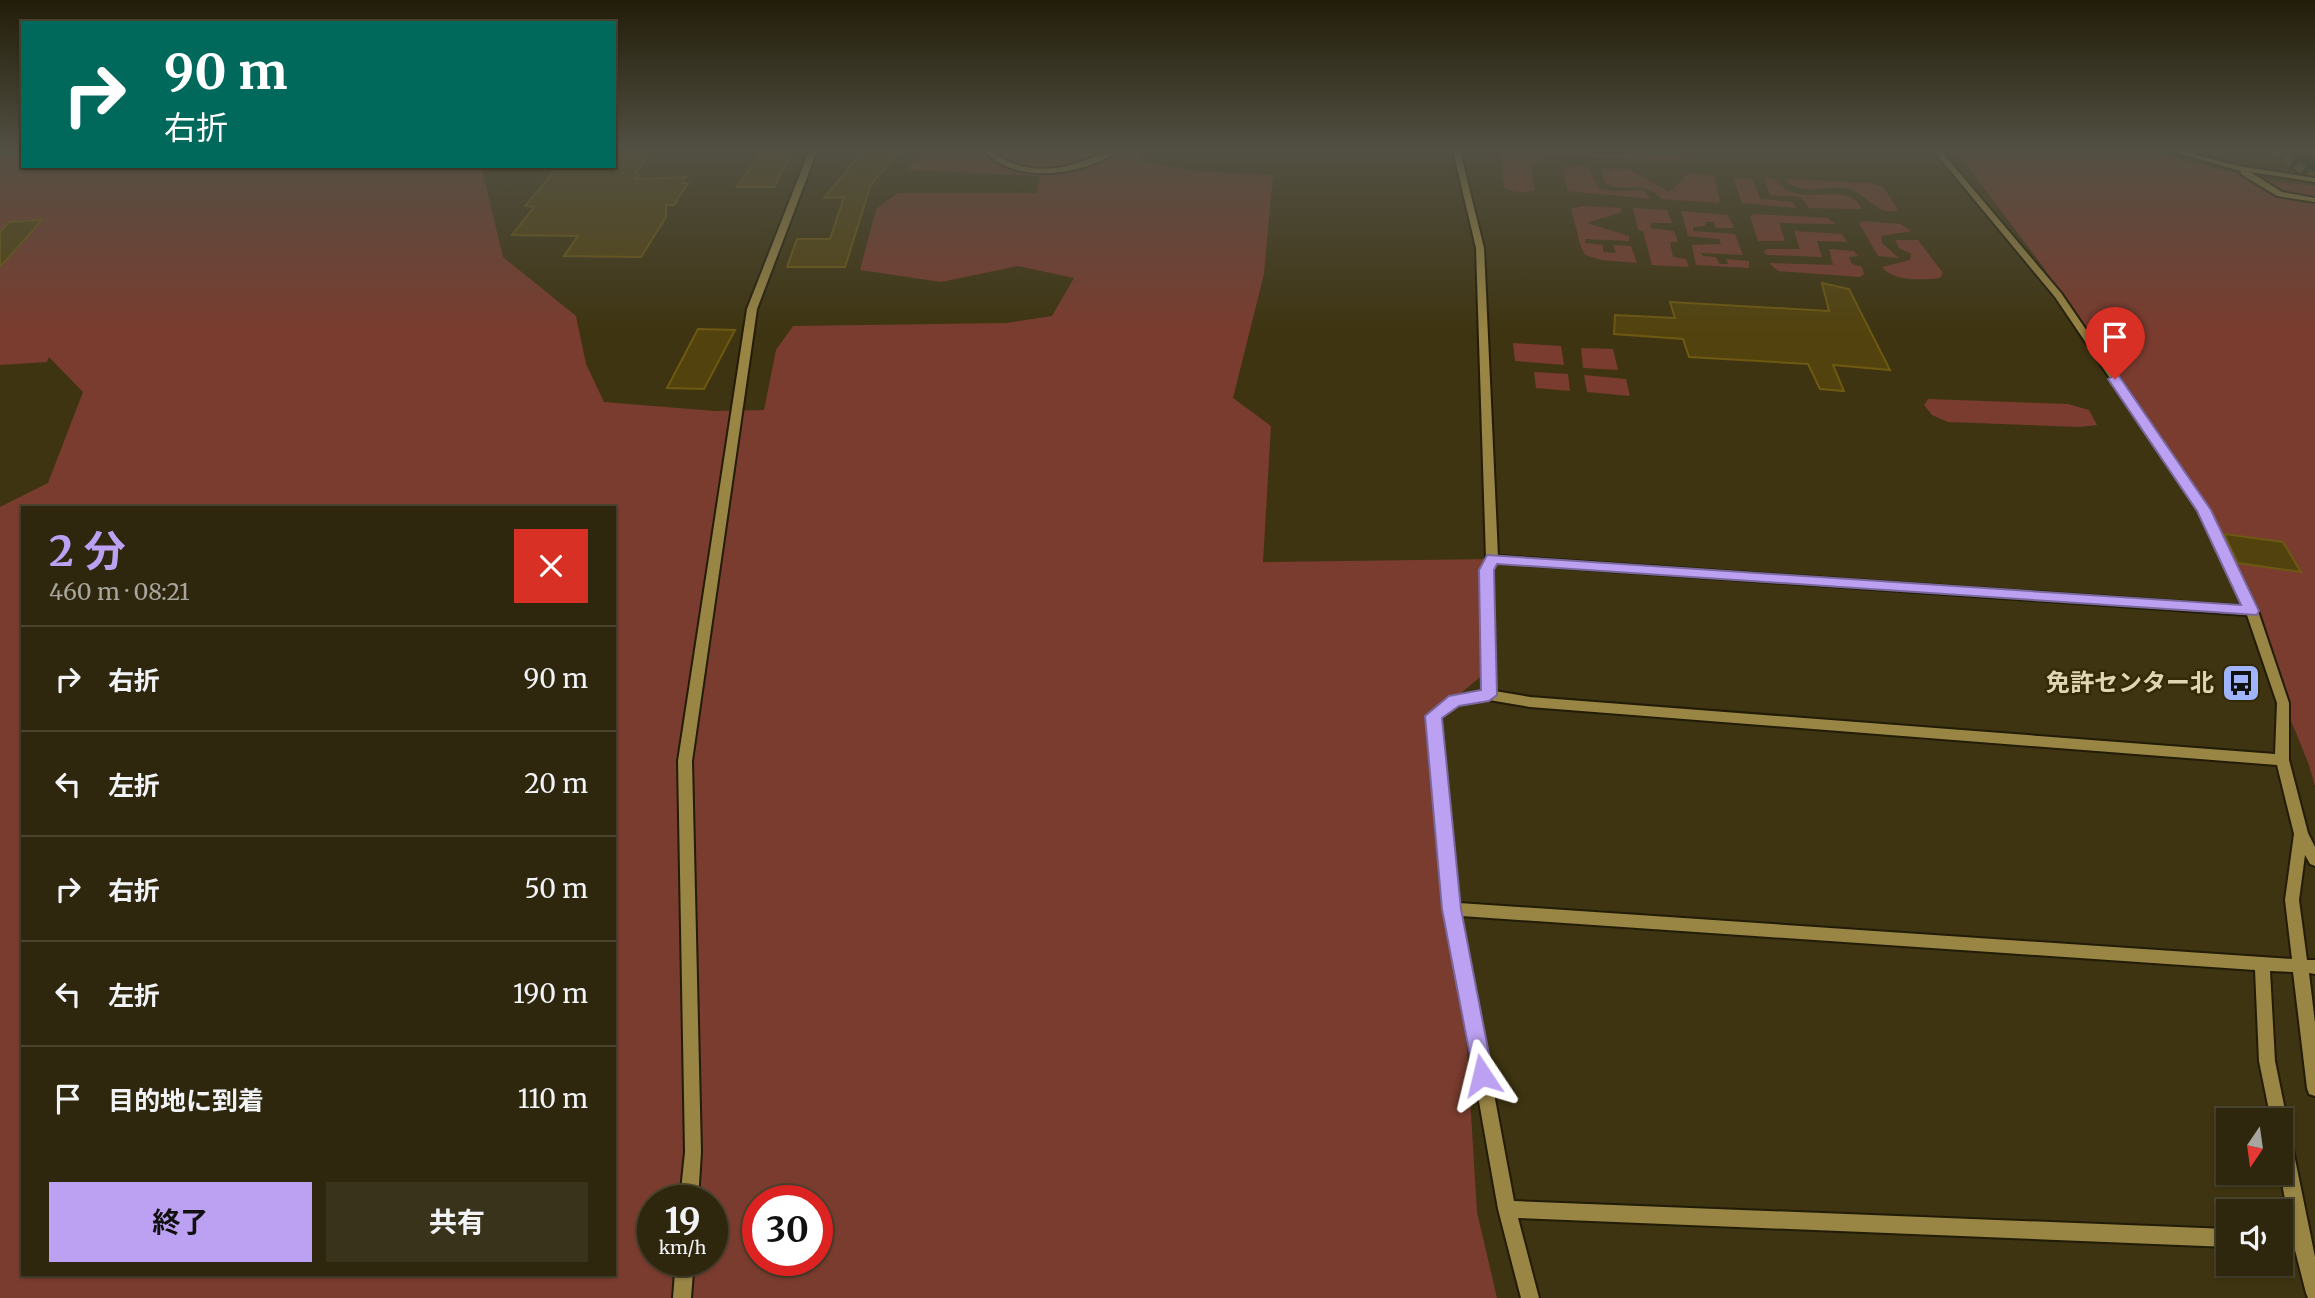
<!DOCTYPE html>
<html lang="ja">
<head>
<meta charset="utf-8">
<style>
  :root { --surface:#2e270d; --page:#3a331b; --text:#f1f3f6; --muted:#a7a59d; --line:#49442e; --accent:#bca0f2 }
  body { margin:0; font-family:Merriweather,"Noto Sans JP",serif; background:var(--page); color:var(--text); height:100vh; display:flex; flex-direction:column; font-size:26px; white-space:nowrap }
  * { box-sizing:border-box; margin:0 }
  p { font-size:23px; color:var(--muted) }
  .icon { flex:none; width:38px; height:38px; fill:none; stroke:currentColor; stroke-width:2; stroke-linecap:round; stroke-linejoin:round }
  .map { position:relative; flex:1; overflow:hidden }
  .sheet { position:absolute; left:21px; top:506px; width:595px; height:770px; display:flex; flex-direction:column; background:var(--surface); border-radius:0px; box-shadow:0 2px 5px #0004,0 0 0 2px var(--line) }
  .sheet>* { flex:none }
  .hud { position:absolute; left:21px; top:21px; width:595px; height:147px; border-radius:0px; box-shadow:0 2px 5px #0004,0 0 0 2px var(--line); background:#00695c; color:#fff; overflow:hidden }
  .needle { width:46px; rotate:193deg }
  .tools { position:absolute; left:2216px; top:1108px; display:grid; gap:14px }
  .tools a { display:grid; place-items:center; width:77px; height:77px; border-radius:0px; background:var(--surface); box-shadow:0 2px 5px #0004,0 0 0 2px var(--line); font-size:35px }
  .speed { position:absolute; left:637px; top:1185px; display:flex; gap:14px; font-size:35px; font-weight:700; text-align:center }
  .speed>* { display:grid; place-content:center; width:91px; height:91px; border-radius:50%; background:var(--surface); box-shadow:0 2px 5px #0004,0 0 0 2px var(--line); line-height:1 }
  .speed small { font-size:18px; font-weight:400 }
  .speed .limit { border:10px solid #d22; background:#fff; color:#111 }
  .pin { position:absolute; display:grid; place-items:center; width:60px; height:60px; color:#fff; margin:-72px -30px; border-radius:50% 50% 50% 0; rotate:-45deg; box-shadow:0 0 7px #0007 }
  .pin .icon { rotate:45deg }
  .me { position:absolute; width:77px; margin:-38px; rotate:350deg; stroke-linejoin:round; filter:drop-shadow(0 0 5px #0008) }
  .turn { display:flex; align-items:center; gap:24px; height:147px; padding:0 28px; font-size:32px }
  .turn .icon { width:91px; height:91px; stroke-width:2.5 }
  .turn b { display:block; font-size:49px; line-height:60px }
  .round { display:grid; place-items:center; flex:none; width:74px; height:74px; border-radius:0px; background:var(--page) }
  .head { display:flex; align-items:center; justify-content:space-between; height:119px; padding:0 28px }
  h1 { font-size:42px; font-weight:700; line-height:52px; color:var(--accent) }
  .primary-button { display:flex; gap:14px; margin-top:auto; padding:14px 28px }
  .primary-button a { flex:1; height:80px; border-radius:0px; background:var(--accent); color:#111; font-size:28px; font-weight:700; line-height:80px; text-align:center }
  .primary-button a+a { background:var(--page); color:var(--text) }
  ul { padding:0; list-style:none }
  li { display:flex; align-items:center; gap:21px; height:105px; padding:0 28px; border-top:2px solid var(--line) }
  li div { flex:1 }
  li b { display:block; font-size:26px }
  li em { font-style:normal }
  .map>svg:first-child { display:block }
  .green { fill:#7a3c2f; fill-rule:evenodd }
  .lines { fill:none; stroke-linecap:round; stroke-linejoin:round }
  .river { fill:#062210; fill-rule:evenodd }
  .building { fill:#52430e; stroke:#6d5912; stroke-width:2 }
  .minor-tunnel { stroke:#564c2a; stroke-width:9; stroke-dasharray:9 4.5; stroke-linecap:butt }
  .minor-casing { stroke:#221c07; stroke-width:4 }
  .minor { fill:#998544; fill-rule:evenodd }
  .route { fill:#bca0f2; stroke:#7a689d; stroke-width:2 }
  .labels { text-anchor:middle; stroke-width:5; stroke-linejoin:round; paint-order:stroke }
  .poi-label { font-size:24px; font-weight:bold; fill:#e0d6b6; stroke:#342a05; text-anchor:end }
</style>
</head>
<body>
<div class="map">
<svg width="2315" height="1298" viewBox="0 0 2315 1298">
  <rect width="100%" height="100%" fill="#3e3411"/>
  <path class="green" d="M923 151H1145L1139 160 1194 171 1273 175 1264 274 1233 398 1271 426 1263 562 1492 559 1490 669 1433 716 1462 967 1477 1212 1497 1298H0V507L48 483 83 392 49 357 47 362 0 365V154L23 153V166H481L503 257 576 316 586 364 604 402 715 411 764 410 776 350 793 326 1006 323 1052 316 1074 278 1018 266 941 282 860 270 876 209 898 193H1037L1040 176 907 170ZM23 508H614V1274H23ZM653 1200H712V1260H653ZM758 1200H817V1260H758Z
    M1500 151 1688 157 1690 161 1547 155 1531 165 1535 190C1524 194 1513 193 1504 187Z
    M1956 151H2146L2263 180 2315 186V786L2309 765 2217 538 2044 268Z
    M1581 166 1589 168 1599 189 1612 191 1643 190 1651 199 1568 191 1563 171 1568 167Z
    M1601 168 1629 169 1669 192 1689 173 1714 176 1720 201 1717 203 1662 199C1641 177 1626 195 1605 183Z
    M1733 177 1753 180 1760 199 1793 202 1796 208 1742 203Z
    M1764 177 1773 178C1777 181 1781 187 1785 189 1812 205 1846 180 1862 209L1809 208 1801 197 1770 195Z
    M1786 179 1870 183 1883 187 1898 210C1876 218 1866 190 1844 188 1825 185 1797 197 1786 179Z
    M1583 206 1621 208V212L1587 223 1629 236V241L1586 239 1585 243 1603 245V252L1616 253 1613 245 1631 246 1637 263 1601 260 1585 255 1581 247 1571 209Z
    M1633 208 1667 210 1672 223H1651L1650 228 1674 231 1678 242H1670L1673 257 1686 259 1689 267 1652 265 1643 231 1638 230Z
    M1681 211 1728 215 1734 228H1716L1714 222H1705V226L1693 227V231L1735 234 1743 255 1701 253 1703 256 1716 257 1720 264H1728L1726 259 1749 261V268L1696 265 1692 245 1721 244 1719 239 1688 236Z
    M1755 214 1827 218 1836 224 1779 223 1785 241H1758L1750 216Z
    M1863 221 1900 224 1912 231 1881 236 1882 243 1899 258 1878 256 1859 223Z
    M1794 231 1842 234 1847 242 1817 241 1822 257 1768 255 1764 253 1766 249H1800Z
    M1895 240H1918L1943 273 1940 278C1923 280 1893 282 1882 267L1910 260 1911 254 1899 248Z
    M1829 249 1854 251 1858 256 1849 257 1852 264 1862 267 1864 274 1860 277 1778 271 1769 263 1833 265Z
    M1513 343 1561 346 1564 365 1515 361Z
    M1581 348 1613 349 1618 370 1583 368Z
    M1534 372 1568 374 1570 391 1536 388Z
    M1584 375 1626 379 1630 396 1587 392Z
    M1928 399 2068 404 2089 410 2097 425 2080 427 1948 422 1932 415 1924 405Z"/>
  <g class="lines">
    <path class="river" d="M2272 151H2305L2315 159V183L2304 181Z"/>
  </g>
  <path class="building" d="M863 151H901L871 184 845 267H787L797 239H830L844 197 824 198Z
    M759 155H791L774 187H737Z
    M614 156H648L635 174H640L636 179 686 177 682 183H688L674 205H666V217L641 257 564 256 578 236 512 235 534 207 525 206 559 166H614Z
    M42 220 0 267V232L9 222Z
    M1822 283 1849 289 1890 370 1833 365 1844 391 1820 389 1808 364 1689 357 1683 339 1614 334 1615 315 1675 318 1670 302 1829 311Z
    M698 329 735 330 704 389 667 388Z
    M2224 534 2283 542 2301 572 2238 563Z"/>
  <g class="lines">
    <path class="minor-tunnel" d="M2273 151 2315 177"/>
    <defs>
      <path id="minor" d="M809 151H817L757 309 692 761 701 1152 698 1200H680L685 1152 678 761 747 309Z
        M984 151H992C1019 174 1054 172 1086 160 1097 156 1107 150 1118 151 1082 176 1016 185 984 151Z
        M1453 151H1460L1484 248 1498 556 2244 606 2199 510 2055 297 1934 151H1941L2061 293 2209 510 2258 611 2289 703V760L2308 833 2315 847V866L2310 864 2305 855 2299 900 2307 960H2315V974L2309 973 2315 1023V1096L2309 1094 2307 1088 2293 972 2270 971 2275 1061 2315 1257V1298H2308L2306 1293 2295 1250 2280 1249V1231L2291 1232 2280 1172V1120H2271L2259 1061 2255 970 1461 916 1514 1201 2228 1229V1247L1518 1218 1539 1298H1521L1498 1209 1445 909 1427 716 1450 697 1483 691 1481 570 1486 559 1476 248ZM1496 563 2247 615 2277 703 2275 754 1530 697 1495 691 1493 570ZM1489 700 1530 707 2277 765 2294 834 2285 900 2292 959 1459 903 1440 718 1458 704Z
        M2170 151H2181L2238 166 2315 178V182L2250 172 2282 192 2315 198V202L2277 196 2241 174V171Z
        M676 1260H694L691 1298H673Z"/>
    </defs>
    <use href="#minor" class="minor-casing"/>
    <use href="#minor" class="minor"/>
  </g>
  <linearGradient id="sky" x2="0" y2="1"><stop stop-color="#221d09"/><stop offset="0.45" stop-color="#525043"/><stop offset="1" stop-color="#525043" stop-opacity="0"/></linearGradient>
  <rect width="2315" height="332" fill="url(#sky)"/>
  <path class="route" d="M2115 375 2119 376 2211 510 2259 611 2257 615 1497 564 1494 570 1497 695 1489 701 1459 706 1442 718 1461 909 1493 1075 1490 1082 1482 1085 1475 1082 1442 909 1425 716 1449 696 1481 690 1479 570 1487 555 2241 605 2197 511 2108 379Z"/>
  <defs>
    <symbol id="bus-square" viewBox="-11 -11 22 22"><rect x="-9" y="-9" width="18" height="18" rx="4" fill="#a0b3fd" stroke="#342a05"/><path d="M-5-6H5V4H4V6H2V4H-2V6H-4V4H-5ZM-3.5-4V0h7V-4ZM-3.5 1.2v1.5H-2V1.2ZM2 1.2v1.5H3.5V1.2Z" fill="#111"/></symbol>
  </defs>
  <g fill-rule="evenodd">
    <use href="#bus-square" x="2219" y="661" width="44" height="44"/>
  </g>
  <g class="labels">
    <g class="poi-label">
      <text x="2214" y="691">免許センター北</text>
    </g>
  </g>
</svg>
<div class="tools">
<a><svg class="needle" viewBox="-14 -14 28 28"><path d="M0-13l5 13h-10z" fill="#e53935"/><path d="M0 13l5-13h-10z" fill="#a7a59d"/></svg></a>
<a><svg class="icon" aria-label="sound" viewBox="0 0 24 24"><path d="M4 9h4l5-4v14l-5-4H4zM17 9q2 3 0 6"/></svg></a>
</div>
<div class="speed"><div>19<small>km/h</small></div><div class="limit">30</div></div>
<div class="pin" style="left:2115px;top:379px;background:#d93025"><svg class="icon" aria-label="arrive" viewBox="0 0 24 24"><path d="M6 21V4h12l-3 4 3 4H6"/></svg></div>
<svg class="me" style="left:1482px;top:1075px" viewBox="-20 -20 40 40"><path d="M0-17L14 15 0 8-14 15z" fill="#bca0f2" stroke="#fff" stroke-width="4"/></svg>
<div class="hud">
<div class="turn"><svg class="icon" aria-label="right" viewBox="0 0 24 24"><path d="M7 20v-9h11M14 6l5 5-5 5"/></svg><div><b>90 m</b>右折</div></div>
</div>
<section class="sheet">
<div class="head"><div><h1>2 分</h1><p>460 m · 08:21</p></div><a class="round" style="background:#d93025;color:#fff"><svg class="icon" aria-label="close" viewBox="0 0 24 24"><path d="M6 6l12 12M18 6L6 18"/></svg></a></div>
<ul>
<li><svg class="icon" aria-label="right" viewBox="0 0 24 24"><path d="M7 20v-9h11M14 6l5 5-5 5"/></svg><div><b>右折</b></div><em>90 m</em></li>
<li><svg class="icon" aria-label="left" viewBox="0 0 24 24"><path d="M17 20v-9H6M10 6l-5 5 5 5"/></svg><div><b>左折</b></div><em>20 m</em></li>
<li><svg class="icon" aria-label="right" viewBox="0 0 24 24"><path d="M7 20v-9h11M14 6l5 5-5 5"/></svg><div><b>右折</b></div><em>50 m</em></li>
<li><svg class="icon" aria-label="left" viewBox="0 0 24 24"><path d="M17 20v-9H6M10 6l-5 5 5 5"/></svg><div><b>左折</b></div><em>190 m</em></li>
<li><svg class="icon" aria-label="arrive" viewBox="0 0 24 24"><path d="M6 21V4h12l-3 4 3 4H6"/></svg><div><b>目的地に到着</b></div><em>110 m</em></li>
</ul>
<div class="primary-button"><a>終了</a><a>共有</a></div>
</section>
</div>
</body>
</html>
